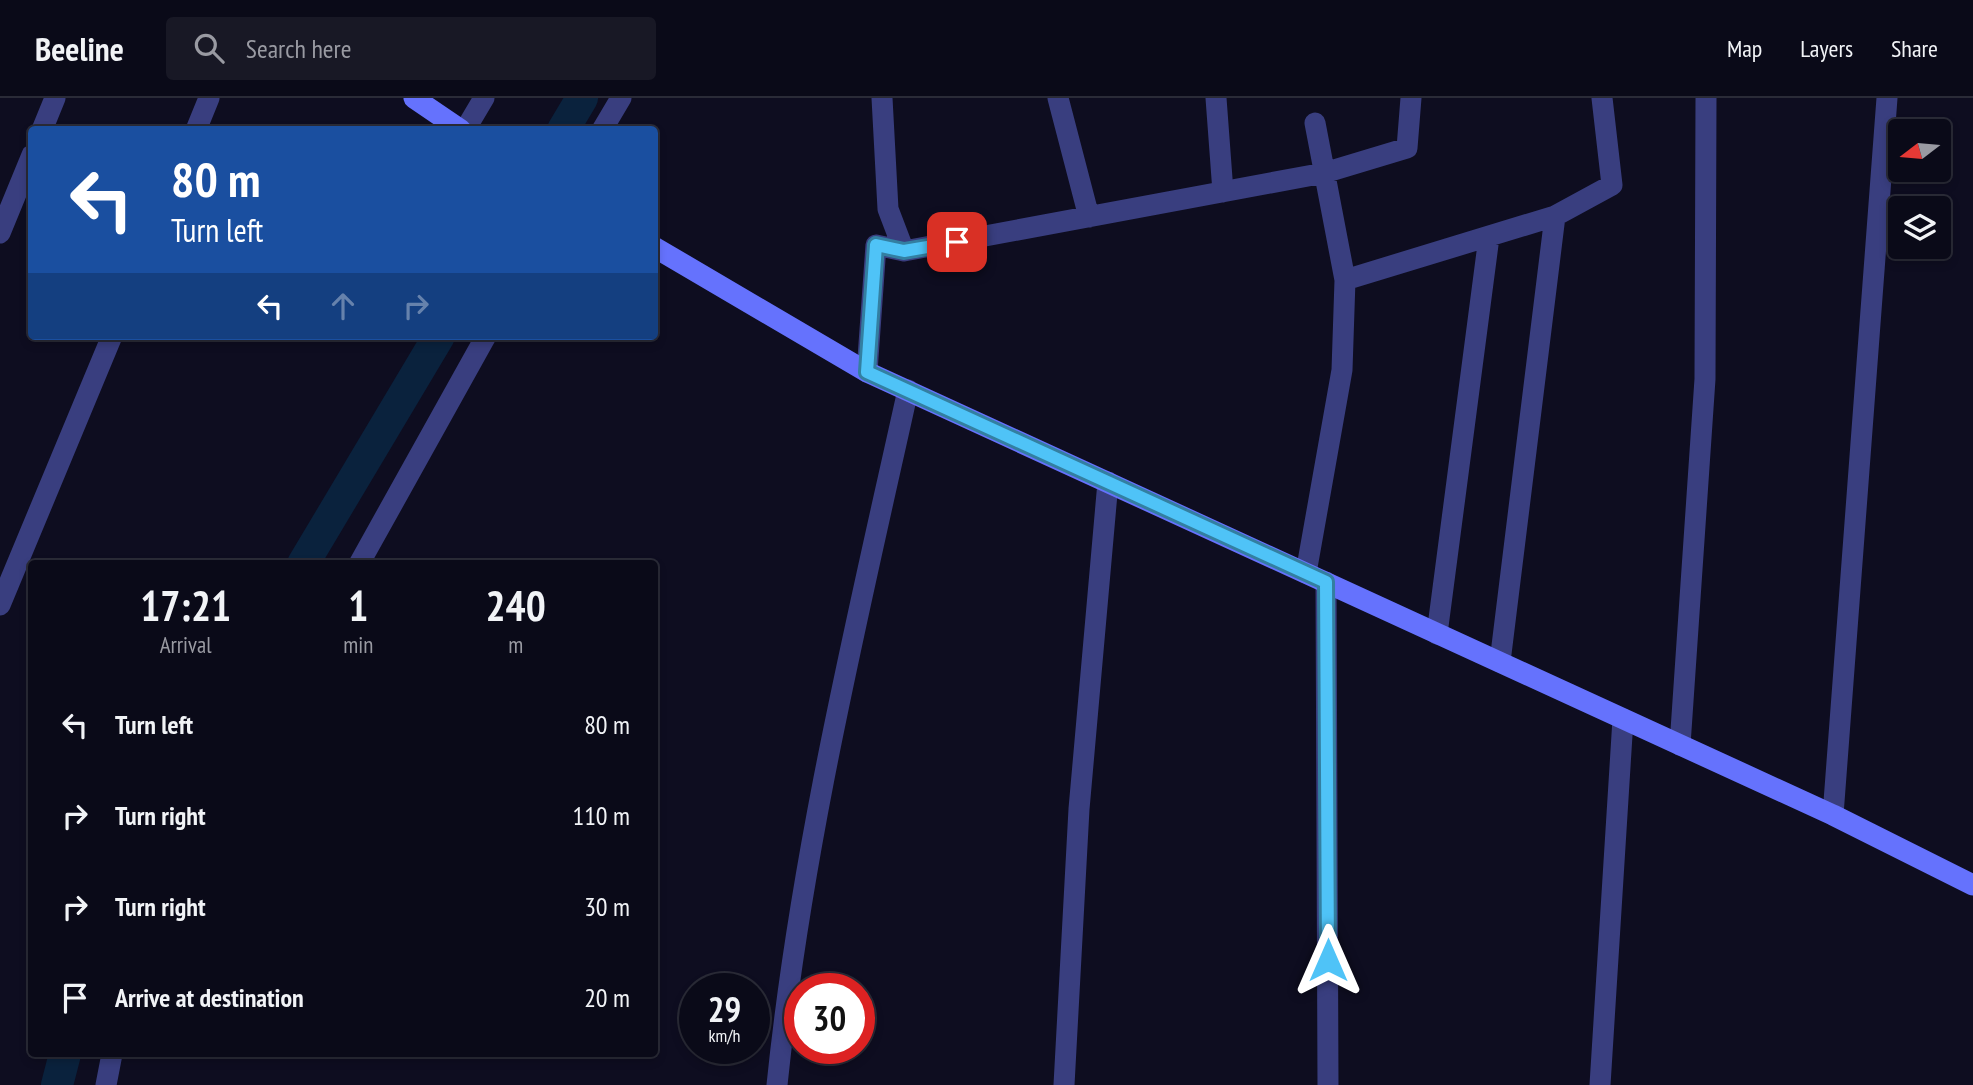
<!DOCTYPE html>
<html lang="en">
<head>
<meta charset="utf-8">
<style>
  :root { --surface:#0a0a18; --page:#181825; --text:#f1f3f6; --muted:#999aa2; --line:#2a2b37 }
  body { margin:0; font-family:"PT Sans Narrow",sans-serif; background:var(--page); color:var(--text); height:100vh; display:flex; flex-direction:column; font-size:26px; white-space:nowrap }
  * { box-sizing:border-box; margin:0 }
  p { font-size:23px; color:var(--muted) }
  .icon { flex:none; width:38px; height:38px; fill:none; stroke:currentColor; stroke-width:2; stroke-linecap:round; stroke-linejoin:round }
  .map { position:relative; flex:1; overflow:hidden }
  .panel { position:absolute; left:28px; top:462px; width:630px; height:497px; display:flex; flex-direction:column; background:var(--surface); border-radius:7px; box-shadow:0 4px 10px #0003,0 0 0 2px var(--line) }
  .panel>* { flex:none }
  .hud { position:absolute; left:28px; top:28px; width:630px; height:214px; border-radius:7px; box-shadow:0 4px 10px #0003,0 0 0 2px var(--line); background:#1a4fa0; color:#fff; overflow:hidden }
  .needle { width:46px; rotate:254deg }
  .tools { position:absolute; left:1888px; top:21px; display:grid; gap:14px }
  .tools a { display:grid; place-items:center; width:63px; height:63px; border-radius:7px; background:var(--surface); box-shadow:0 4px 10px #0003,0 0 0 2px var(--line); font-size:35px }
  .speed { position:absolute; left:679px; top:875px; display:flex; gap:14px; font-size:35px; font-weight:700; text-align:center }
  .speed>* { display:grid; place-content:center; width:91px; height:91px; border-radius:50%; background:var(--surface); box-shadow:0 4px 10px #0003,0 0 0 2px var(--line); line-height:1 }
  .speed small { font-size:18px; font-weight:400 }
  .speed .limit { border:10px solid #d22; background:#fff; color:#111 }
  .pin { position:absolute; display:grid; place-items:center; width:60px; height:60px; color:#fff; margin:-30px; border-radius:14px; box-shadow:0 4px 10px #0006 }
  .me { position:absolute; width:77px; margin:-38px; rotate:0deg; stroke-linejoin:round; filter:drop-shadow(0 0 5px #0008) }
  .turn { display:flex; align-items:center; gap:24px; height:147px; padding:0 28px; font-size:32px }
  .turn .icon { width:91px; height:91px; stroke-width:2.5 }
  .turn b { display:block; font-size:49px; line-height:60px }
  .lanes { display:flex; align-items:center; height:66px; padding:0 28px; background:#0003; justify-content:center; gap:35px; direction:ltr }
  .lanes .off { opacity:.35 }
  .eta { display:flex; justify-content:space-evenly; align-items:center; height:119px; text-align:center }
  .eta b { font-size:42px; font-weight:700; line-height:49px }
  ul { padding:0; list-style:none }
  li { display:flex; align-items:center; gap:21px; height:91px; padding:0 28px }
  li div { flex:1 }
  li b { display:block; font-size:26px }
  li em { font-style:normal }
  header { display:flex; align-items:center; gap:42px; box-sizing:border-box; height:98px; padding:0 35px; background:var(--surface); border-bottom:2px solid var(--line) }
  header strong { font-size:33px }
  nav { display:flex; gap:38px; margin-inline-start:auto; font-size:24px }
  .search { width:490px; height:63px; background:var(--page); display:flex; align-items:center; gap:18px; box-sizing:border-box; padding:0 24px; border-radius:7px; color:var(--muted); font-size:26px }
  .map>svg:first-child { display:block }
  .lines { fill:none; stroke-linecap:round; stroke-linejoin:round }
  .canal { stroke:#0a223d; stroke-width:32 }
  .street { stroke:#393e7f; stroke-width:21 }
  .secondary { stroke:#6572fd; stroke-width:21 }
  .route-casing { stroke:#337fa1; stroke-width:18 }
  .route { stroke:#4fc3f7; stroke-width:12 }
</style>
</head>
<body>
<header>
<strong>Beeline</strong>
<div class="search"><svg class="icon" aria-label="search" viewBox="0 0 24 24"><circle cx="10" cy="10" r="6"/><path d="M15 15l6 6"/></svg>Search here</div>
<nav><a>Map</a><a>Layers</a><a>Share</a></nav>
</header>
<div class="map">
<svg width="1973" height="987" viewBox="0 0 1973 987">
  <rect width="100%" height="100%" fill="#0e0d20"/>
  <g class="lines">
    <path class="canal" d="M563 32 582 0
      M303 466 439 238
      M57 987 65 956"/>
    <path class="street" d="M882 0 888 111 904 153
      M1058 0 1089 119
      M1216 0 1223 94
      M42 32 55 0
      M196 32 209 0
      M465 32 484 0
      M602 32 621 0
      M0 135 32 57
      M1345 182 1555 118 1612 87 1602 0
      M867 274 876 147 904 153 1324 75 1407 50 1411 0
      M359 466 486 238
      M1306 475 1342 272 1345 182 1315 25
      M1326 484 1328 987
      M0 507 112 238
      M1437 536 1489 139
      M1500 564 1555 118
      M1680 647 1705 281 1706 0
      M1833 717 1887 0
      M106 987 112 956
      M777 987C801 753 857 522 908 292
      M1064 987 1079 711 1108 384
      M1600 987 1623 621"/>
    <path class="secondary" d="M414 0 461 32
      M654 149 867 274 1833 717 1973 787"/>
  </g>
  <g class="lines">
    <defs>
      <path id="route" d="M957 144 904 153 876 147 867 274 1326 484 1328 862"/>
    </defs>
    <use href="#route" class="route-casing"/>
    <use href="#route" class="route"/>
  </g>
</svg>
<div class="tools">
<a><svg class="needle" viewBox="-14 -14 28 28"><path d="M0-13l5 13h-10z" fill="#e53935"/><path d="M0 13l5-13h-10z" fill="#999aa2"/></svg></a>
<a><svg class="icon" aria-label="layers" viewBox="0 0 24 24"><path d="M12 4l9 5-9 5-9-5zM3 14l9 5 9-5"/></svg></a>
</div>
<div class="speed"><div>29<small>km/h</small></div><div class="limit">30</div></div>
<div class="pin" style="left:957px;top:144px;background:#d93025"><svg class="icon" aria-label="arrive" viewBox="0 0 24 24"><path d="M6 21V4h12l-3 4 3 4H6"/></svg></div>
<svg class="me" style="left:1328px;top:862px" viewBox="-20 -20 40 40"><path d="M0-17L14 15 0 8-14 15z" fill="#4fc3f7" stroke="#fff" stroke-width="4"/></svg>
<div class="hud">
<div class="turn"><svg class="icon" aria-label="left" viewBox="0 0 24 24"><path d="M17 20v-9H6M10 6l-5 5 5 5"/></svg><div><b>80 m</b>Turn left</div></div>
<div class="lanes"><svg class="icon" aria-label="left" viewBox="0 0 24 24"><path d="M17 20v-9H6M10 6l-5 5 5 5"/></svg><svg class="icon off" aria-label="ahead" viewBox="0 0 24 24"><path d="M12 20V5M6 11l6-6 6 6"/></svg><svg class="icon off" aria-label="right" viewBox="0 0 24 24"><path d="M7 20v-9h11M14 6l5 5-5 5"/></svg></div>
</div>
<section class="panel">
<div class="eta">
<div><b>17:21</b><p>Arrival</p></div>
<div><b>1</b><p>min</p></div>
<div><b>240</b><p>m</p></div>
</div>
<ul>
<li><svg class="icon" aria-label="left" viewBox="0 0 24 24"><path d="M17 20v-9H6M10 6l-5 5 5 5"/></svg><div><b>Turn left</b></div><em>80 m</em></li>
<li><svg class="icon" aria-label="right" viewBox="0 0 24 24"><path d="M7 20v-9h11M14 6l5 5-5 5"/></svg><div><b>Turn right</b></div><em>110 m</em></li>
<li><svg class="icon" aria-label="right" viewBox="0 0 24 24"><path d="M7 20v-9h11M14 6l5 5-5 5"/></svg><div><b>Turn right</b></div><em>30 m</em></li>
<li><svg class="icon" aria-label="arrive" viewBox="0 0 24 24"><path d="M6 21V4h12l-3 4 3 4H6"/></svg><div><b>Arrive at destination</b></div><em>20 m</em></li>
</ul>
</section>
</div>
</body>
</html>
